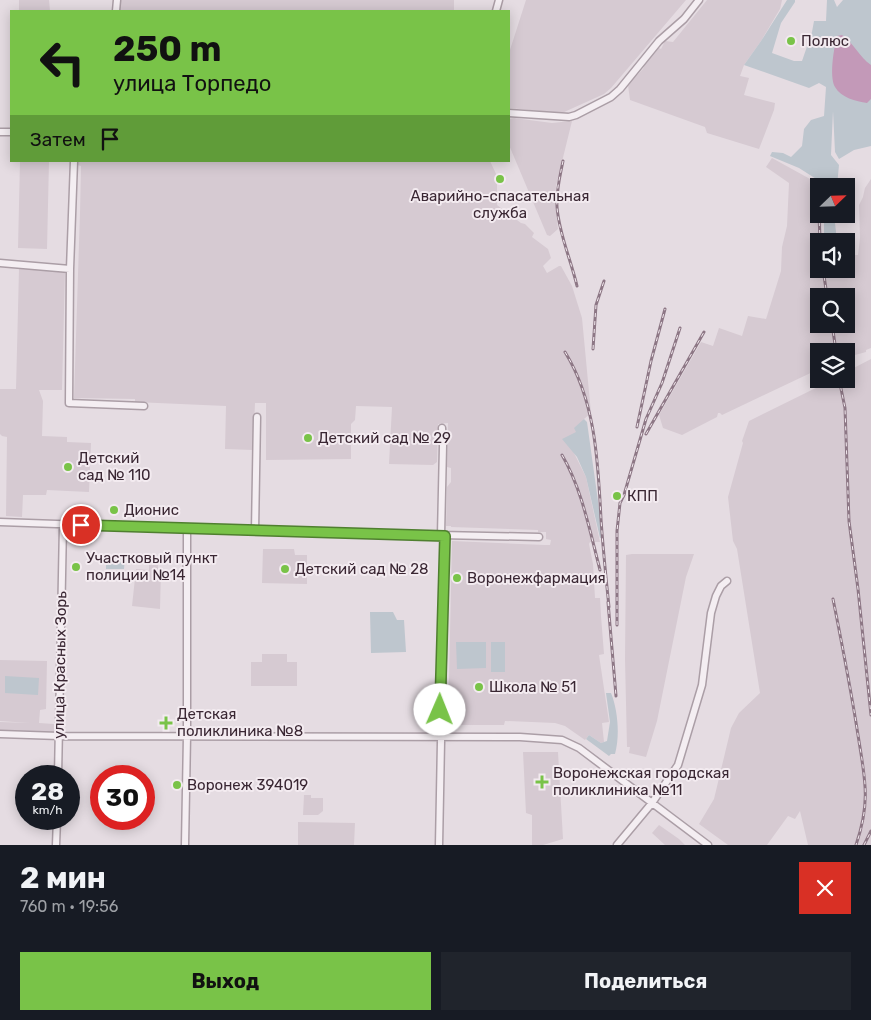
<!DOCTYPE html>
<html lang="ru">
<head>
<meta charset="utf-8">
<style>
  :root { --surface:#171b24; --page:#20242c; --text:#f1f3f6; --muted:#9ea1a6; --accent:#79c348 }
  body { margin:0; font-family:Rubik,sans-serif; background:var(--page); color:var(--text); height:100vh; display:flex; flex-direction:column; font-size:19px; white-space:nowrap }
  * { box-sizing:border-box; margin:0 }
  p { font-size:16px; color:var(--muted) }
  .icon { flex:none; width:28px; height:28px; fill:none; stroke:currentColor; stroke-width:2; stroke-linecap:round; stroke-linejoin:round }
  .map { position:relative; height:845px; overflow:hidden }
  .side { display:flex; flex-direction:column; background:var(--surface); flex:1 }
  .side>* { flex:none }
  .guide { position:absolute; left:10px; top:10px; width:500px; height:152px; border-radius:0px; box-shadow:0 2px 12px #0003; background:#79c348; color:#111; overflow:hidden }
  .needle { width:32px; rotate:67deg }
  .fabs { position:absolute; left:810px; top:178px; display:grid; gap:10px }
  .fabs a { display:grid; place-items:center; width:45px; height:45px; border-radius:0px; background:var(--surface); box-shadow:0 2px 12px #0003; font-size:25px }
  .speed { position:absolute; left:15px; top:765px; display:flex; gap:10px; font-size:25px; font-weight:700; text-align:center }
  .speed>* { display:grid; place-content:center; width:65px; height:65px; border-radius:50%; background:var(--surface); box-shadow:0 2px 12px #0003; line-height:1 }
  .speed small { font-size:12px; font-weight:400 }
  .speed .limit { border:8px solid #d22; background:#fff; color:#111 }
  .pin { position:absolute; display:grid; place-items:center; width:42px; height:42px; color:#fff; margin:-21px; border:2px solid #fff; border-radius:50%; box-shadow:0 1px 5px #0007 }
  .me { position:absolute; width:55px; margin:-28px; rotate:1deg; stroke-linejoin:round; filter:drop-shadow(0 0 4px #0008) }
  .turn { display:flex; align-items:center; gap:18px; height:105px; padding:0 20px; font-size:22px }
  .turn .icon { width:65px; height:65px; stroke-width:2.5 }
  .turn b { display:block; font-size:35px; line-height:42px }
  .then { display:flex; align-items:center; height:48px; padding:0 20px; background:#0003; gap:10px; font-size:19px }
  .round { display:grid; place-items:center; flex:none; width:52px; height:52px; border-radius:0px; background:var(--page) }
  .overview { display:flex; align-items:center; justify-content:space-between; height:85px; padding:0 20px }
  h1 { font-size:30px; font-weight:700; line-height:38px }
  .cta { display:flex; gap:10px; margin-top:auto; padding:10px 20px }
  .cta a { flex:1; height:58px; border-radius:0px; background:var(--accent); color:#111; font-size:20px; font-weight:700; line-height:58px; text-align:center }
  .cta a+a { background:var(--page); color:var(--text) }
  .map>svg:first-child { display:block }
  .built { fill:#d6cad2; fill-rule:evenodd }
  .green { fill:#bec6ce }
  .water { fill:#c399b8 }
  .lines { fill:none; stroke-linecap:round; stroke-linejoin:round }
  .minor-casing { stroke:#ab9ea6; stroke-width:9 }
  .minor { stroke:#f4eef2; stroke-width:6 }
  .rail-casing { stroke:#8d7785; stroke-width:3 }
  .rail { stroke:#f3ebf0; stroke-width:1; stroke-dasharray:4; stroke-linecap:butt }
  .route-casing { stroke:#4f7f2f; stroke-width:12 }
  .route { stroke:#79c348; stroke-width:9 }
  .poi-dot { fill:#79c348; stroke:#f3ebf0; stroke-width:2 }
  .labels { text-anchor:middle; stroke-width:4; stroke-linejoin:round; paint-order:stroke }
  .poi-label { font-size:15px; fill:#3a2733; stroke:#f3ebf0; text-anchor:start }
  .street-label { font-size:15px; fill:#3a2733; stroke:#f3ebf0 }
</style>
</head>
<body>
<div class="map">
<svg width="871" height="845" viewBox="0 0 871 845">
  <rect width="100%" height="100%" fill="#e5dce2"/>
  <path class="built" d="M19 0H49L50 11H19Z
    M120 0H454V11H120Z
    M526 0H686L611 88 604 94 562 113 509 108V53Z
    M707 0H782L780 9 761 41 744 65 740 76 749 78 744 95 775 103 774 110 759 149 707 133 705 127 630 100 628 85 631 81 643 69 645 64 659 48 661 49 665 41 673 42Z
    M514 118 552 123 572 121 556 186 555 203 558 229 550 236 547 235 509 145V119Z
    M772 158 821 185 819 186V214H821L822 241H819V269H846V252L853 255H858L860 238 859 205 863 197 865 188 871 179V348L866 350V352L855 355 847 351H819V369L722 415 720 413H718L717 417 682 435 663 428 659 415 701 342 713 346 719 328 742 336 748 316 766 319 767 316 781 271 782 247 787 226 789 183 766 167ZM819 296H846V324H819Z
    M20 161H49L47 249 18 248Z
    M77 161H490L497 176V205L521 223 525 224 534 233 532 237 548 249 551 258 543 266 547 273 559 266H561L572 286 582 318 591 413 584 419 576 432 574 453 586 477 600 542H590L589 544 593 564 595 598H600L601 616 604 654 599 655 609 722 602 723 604 742 601 743 589 735 585 740 565 726 555 723 505 721 504 725H448L452 541 545 545H550L551 540 546 539V532H538V530L451 527V526H446L447 487 451 482V468L447 467 448 423 438 424 437 462 433 465 389 464 392 407 356 406 355 420 351 424V459L266 460V403H255L253 450 225 449 226 406 135 402V399L74 398 80 213 81 166 77 165Z
    M19 269 65 271 62 390H39L43 401 42 436 67 437V442L91 443 89 492 47 490 46 495H23L22 517 6 516 7 437 2 436 0 434V389H16Z
    M871 359V845H808L800 811 795 819 788 816 767 845H728L699 824 714 799 731 728 739 713 760 693 737 549 733 541 728 497 743 443 742 441 749 421 834 379H846V372Z
    M263 549H294L295 555H307V584L262 583Z
    M632 554H694L686 577 657 721 646 757 629 753 630 747H627L625 659 626 555Z
    M149 565H158V570H161L160 609 132 606 136 569 149 570Z
    M262 654H287V662H297V686H251V662H262Z
    M0 660 47 661 46 709 40 710 39 723 54 724V732L0 731V722L30 723 0 721Z
    M523 752H558L563 839 543 845H532V815L526 813Z
    M304 795H311V798H323V811L318 815H303Z
    M298 822 355 823 354 845H298Z
    M659 825 679 839 685 845H665L652 833Z"/>
  <path class="green" d="M787 0H795V2L781 23 772 53 794 61H802L812 32 814 21H826L827 0H834L837 7 843 0H871V146L854 150 839 159 835 152 833 111 831 155 839 165 837 186H823L821 182 799 168 770 156 772 152 783 153 791 157 802 146 804 129 811 120 824 116 826 87 819 83 809 88 744 65 761 41Z
    M824 214H834L837 241H827L824 239Z
    M584 419 587 422 603 537 600 538 586 477 577 457 562 439 576 432 574 428Z
    M106 558H125L124 569H106Z
    M370 612H393L397 620H404L406 652 371 653Z
    M456 642H486V668L457 669Z
    M491 642H505V672H491Z
    M5 676 39 678 38 695 5 693Z
    M606 693H611C618 710 620 736 615 754H611L609 756 586 739 589 735 601 743 607 741 610 722Z"/>
  <path class="water" d="M842 35C854 43 859 57 871 65V99L867 103C856 101 841 98 835 87 829 76 834 48 837 36Z"/>
  <g class="lines">
    <defs>
      <path id="minor" d="M116 11 117 0
        M496 11 499 0
        M509 113 569 117 576 115 611 97 620 89 659 41 684 19 699 0
        M0 132H11
        M74 161 70 269 69 403 144 406
        M0 263 70 269
        M0 522 255 531 539 537
        M255 531 257 417
        M441 535 443 446 442 428
        M0 734 59 736 520 737 562 740 579 748 708 845
        M58 776 63 525
        M56 845 57 819
        M185 845 187 736V529
        M439 845 445 536
        M617 845 652 803 678 765 702 685 711 613 716 596 721 586 727 581"/>
    </defs>
    <use href="#minor" class="minor-casing"/>
    <use href="#minor" class="minor"/>
    <defs>
      <path id="rail" d="M563 161C560 176 556 191 557 207 559 234 571 260 577 286
        M818 187 819 196
        M819 214 820 241
        M823 269 827 296
        M832 324 836 351
        M593 349 596 305 604 281
        M565 352C596 402 598 463 601 519 603 549 606 578 609 607
        M839 379 845 408 849 521 858 589 871 715
        M637 427 651 361 665 309
        M646 434 704 332
        M562 455C582 489 590 532 600 570
        M833 599C842 644 851 690 858 735 865 779 871 801 856 845
        M608 602 616 696
        M617 625V531L620 503 624 495 646 419 662 383 680 328
        M864 845 871 831"/>
    </defs>
    <use href="#rail" class="rail-casing"/>
    <use href="#rail" class="rail"/>
  </g>
  <g class="lines">
    <defs>
      <path id="route" d="M81 525 445 536 440 710"/>
    </defs>
    <use href="#route" class="route-casing"/>
    <use href="#route" class="route"/>
  </g>
  <g class="poi-dot">
    <circle cx="791" cy="41" r="5"/>
    <circle cx="500" cy="179" r="5"/>
    <circle cx="308" cy="438" r="5"/>
    <circle cx="68" cy="467" r="5"/>
    <circle cx="617" cy="496" r="5"/>
    <circle cx="114" cy="510" r="5"/>
    <circle cx="76" cy="567" r="5"/>
    <circle cx="285" cy="569" r="5"/>
    <circle cx="457" cy="578" r="5"/>
    <circle cx="479" cy="687" r="5"/>
    <path d="M163.5 715.5h5v5h5v5h-5v5h-5v-5h-5v-5h5z"/>
    <path d="M539.5 774.5h5v5h5v5h-5v5h-5v-5h-5v-5h5z"/>
    <circle cx="177" cy="785" r="5"/>
  </g>
  <g class="labels">
    <g class="poi-label">
      <text x="801" y="46">Полюс</text>
      <text x="500" y="201" text-anchor="middle">Аварийно-спасательная<tspan x="500" dy="17">служба</tspan></text>
      <text x="318" y="443">Детский сад № 29</text>
      <text x="78" y="463">Детский<tspan x="78" dy="17">сад № 110</tspan></text>
      <text x="627" y="501">КПП</text>
      <text x="124" y="515">Дионис</text>
      <text x="86" y="563">Участковый пункт<tspan x="86" dy="17">полиции №14</tspan></text>
      <text x="295" y="574">Детский сад № 28</text>
      <text x="467" y="583">Воронежфармация</text>
      <text x="489" y="692">Школа № 51</text>
      <text x="177" y="719">Детская<tspan x="177" dy="17">поликлиника №8</tspan></text>
      <text x="553" y="778">Воронежская городская<tspan x="553" dy="17">поликлиника №11</tspan></text>
      <text x="187" y="790">Воронеж 394019</text>
    </g>
    <g class="street-label">
      <text transform="translate(60 665) rotate(-89)" y="5">улица Красных Зорь</text>
    </g>
  </g>
</svg>
<div class="fabs">
<a><svg class="needle" viewBox="-14 -14 28 28"><path d="M0-13l5 13h-10z" fill="#e53935"/><path d="M0 13l5-13h-10z" fill="#9ea1a6"/></svg></a>
<a><svg class="icon" aria-label="sound" viewBox="0 0 24 24"><path d="M4 9h4l5-4v14l-5-4H4zM17 9q2 3 0 6"/></svg></a>
<a><svg class="icon" aria-label="search" viewBox="0 0 24 24"><circle cx="10" cy="10" r="6"/><path d="M15 15l6 6"/></svg></a>
<a><svg class="icon" aria-label="layers" viewBox="0 0 24 24"><path d="M12 4l9 5-9 5-9-5zM3 14l9 5 9-5"/></svg></a>
</div>
<div class="speed"><div>28<small>km/h</small></div><div class="limit">30</div></div>
<div class="pin" style="left:81px;top:525px;background:#d93025"><svg class="icon" aria-label="arrive" viewBox="0 0 24 24"><path d="M6 21V4h12l-3 4 3 4H6"/></svg></div>
<svg class="me" style="left:440px;top:710px" viewBox="-20 -20 40 40"><circle r="19" fill="#fff"/><path d="M0-13L10 11 0 6-10 11z" fill="#79c348"/></svg>
<div class="guide">
<div class="turn"><svg class="icon" aria-label="left" viewBox="0 0 24 24"><path d="M17 20v-9H6M10 6l-5 5 5 5"/></svg><div><b>250 m</b>улица Торпедо</div></div>
<div class="then">Затем<svg class="icon" aria-label="arrive" viewBox="0 0 24 24"><path d="M6 21V4h12l-3 4 3 4H6"/></svg></div>
</div>
</div>
<section class="side">
<div class="overview"><div><h1>2 мин</h1><p>760 m · 19:56</p></div><a class="round" style="background:#d93025;color:#fff"><svg class="icon" aria-label="close" viewBox="0 0 24 24"><path d="M6 6l12 12M18 6L6 18"/></svg></a></div>
<div class="cta"><a>Выход</a><a>Поделиться</a></div>
</section>
</body>
</html>
